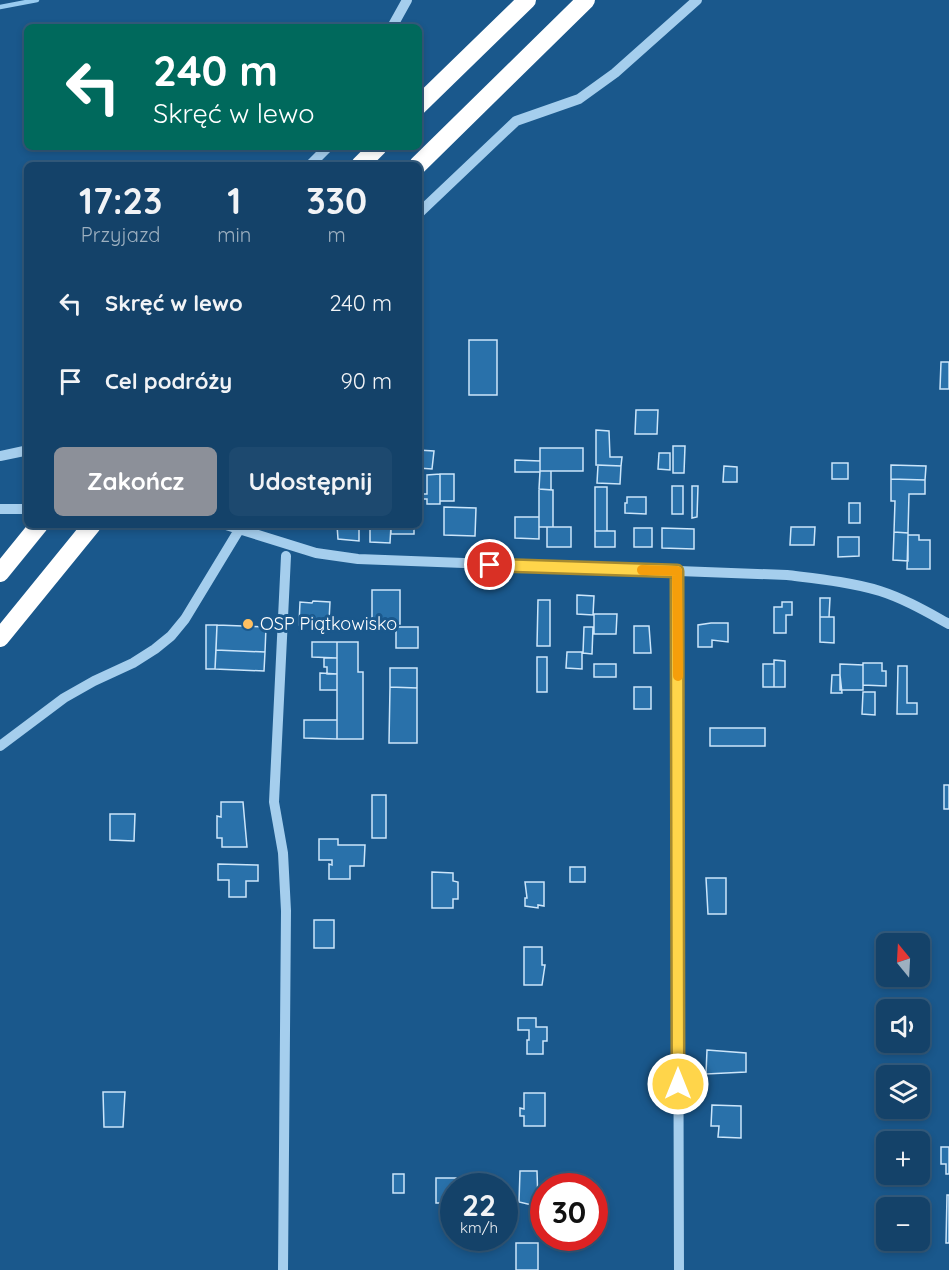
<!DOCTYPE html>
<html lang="pl">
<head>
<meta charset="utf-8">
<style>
  :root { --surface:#144269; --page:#1d496f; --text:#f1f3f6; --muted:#9db0c0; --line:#335b7d; --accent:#8c9099 }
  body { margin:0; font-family:Quicksand,sans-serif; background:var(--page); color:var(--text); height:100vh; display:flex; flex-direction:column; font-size:22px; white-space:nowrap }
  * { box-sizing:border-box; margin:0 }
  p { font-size:20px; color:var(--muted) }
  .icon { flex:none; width:33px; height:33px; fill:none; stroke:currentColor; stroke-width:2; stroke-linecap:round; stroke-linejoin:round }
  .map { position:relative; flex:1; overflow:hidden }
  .sheet { position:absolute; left:24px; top:162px; width:398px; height:366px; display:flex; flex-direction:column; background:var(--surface); border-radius:9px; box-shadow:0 3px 9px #0003,0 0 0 2px var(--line) }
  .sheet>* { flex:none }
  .hud { position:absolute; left:24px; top:24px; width:398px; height:126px; border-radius:9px; box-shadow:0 3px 9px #0003,0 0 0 2px var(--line); background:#00695c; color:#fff; overflow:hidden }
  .needle { width:39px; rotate:342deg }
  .buttons { position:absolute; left:876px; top:933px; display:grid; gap:12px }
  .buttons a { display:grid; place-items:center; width:54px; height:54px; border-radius:9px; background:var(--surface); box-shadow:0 3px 9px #0003,0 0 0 2px var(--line); font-size:30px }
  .speed { position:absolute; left:440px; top:1173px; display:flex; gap:12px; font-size:30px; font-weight:700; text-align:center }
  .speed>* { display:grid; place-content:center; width:78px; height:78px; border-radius:50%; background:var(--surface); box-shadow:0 3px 9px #0003,0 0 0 2px var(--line); line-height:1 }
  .speed small { font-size:15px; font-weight:400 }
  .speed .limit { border:9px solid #d22; background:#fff; color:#111 }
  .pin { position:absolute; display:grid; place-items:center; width:51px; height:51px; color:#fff; margin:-26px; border:3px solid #fff; border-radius:50%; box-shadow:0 2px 6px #0007 }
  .me { position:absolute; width:66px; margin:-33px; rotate:0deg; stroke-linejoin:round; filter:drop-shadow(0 0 4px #0008) }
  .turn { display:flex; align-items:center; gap:21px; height:126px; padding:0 30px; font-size:27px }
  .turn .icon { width:78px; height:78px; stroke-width:2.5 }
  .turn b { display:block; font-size:42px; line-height:51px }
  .eta { display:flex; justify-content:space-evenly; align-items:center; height:102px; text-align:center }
  .eta b { font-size:36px; font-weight:800; line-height:42px }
  .button { display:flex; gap:12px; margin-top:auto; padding:12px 30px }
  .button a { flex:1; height:69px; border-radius:9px; background:var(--accent); color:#fff; font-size:24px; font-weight:800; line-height:69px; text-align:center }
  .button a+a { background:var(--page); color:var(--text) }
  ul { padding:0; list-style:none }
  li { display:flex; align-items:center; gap:18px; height:78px; padding:0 30px }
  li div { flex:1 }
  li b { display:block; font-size:22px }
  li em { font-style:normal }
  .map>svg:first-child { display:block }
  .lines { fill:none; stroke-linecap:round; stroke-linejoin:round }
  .stream { stroke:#98cbf0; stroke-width:4.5 }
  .building { fill:#2971aa; stroke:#cbe5fa; stroke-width:1.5 }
  .minor { stroke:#a5ceed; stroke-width:10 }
  .highway { stroke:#fff; stroke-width:18 }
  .route-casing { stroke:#a68a30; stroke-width:15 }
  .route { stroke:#ffd54a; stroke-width:10 }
  .slow { stroke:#f59e0b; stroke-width:10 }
  .poi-dot { fill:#ffc061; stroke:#1a588c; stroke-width:2 }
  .labels { text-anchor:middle; stroke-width:6; stroke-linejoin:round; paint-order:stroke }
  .poi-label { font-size:18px; fill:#fff; stroke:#1a588c; text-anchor:start }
</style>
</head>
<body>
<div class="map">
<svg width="949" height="1270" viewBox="0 0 949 1270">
  <rect width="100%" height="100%" fill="#1a588c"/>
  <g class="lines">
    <path class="stream" d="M0 7 37 0"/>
  </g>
  <path class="building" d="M469 340H497V395H469Z
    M941 362H949V389H940Z
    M636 410H658L657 434H635Z
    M596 430 609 431 610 457H622L621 466 596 465Z
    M673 446H685L684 473H673Z
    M540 448H583V471H540Z
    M418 450 434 451 432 469 418 468Z
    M659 453H670V470L658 469Z
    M515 460 540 461V472H515Z
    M832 463H848V479H832Z
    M598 465 621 466 620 484 597 483Z
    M891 465 926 466 925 480 891 479Z
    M724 466 737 467V482H723Z
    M540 471H551V490L539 489Z
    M440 474H454V501H440Z
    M440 474V504H427V499H423V494H427V475Z
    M891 479 925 480V494H909L908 533 894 532 895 501H891Z
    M672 486H683V514H672Z
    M692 486H698L697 517 692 518Z
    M595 487H607V531H595Z
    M539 489 553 490V527H539Z
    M627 497H646V514L625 513V503H627Z
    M849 503H860V523H849Z
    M444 507 476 508 475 536 444 535Z
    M515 517H539V539L515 538Z
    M337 525H359V541L338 539Z
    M370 525H391L390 543 370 542Z
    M391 525H414V534H391Z
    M547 527H571V547H547Z
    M791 527H815L814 545H790Z
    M634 528H652V547H634Z
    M662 528 694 529V549L662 548Z
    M595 531H615V547H595Z
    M894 532 908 533V561L893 560Z
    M908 535H919V540H930V569H907Z
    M838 537H859V556L838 557Z
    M372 590H400V624H372Z
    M577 595 594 596 593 615 577 614Z
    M820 598H830L829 617H820Z
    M538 600H550V646H537Z
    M313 601 330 602 329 621 314 620V625H299L300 602 312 603Z
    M782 602H792V615H786V633H774V607H782Z
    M594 614H617L616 634H594Z
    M820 617H834V643L820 642Z
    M711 623H728V642L712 640V647H698V625Z
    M206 625H217L215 669H206Z
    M217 625 266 627 265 652 216 650Z
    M634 626H649L651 653H634Z
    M396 627H418V648H396Z
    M584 627H593L592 654 583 653Z
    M312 642H337V658L312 657Z
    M337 642H358V672H363V739H337Z
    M216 650 265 652 264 671 215 669Z
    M567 652H582V669L566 668Z
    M537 657H547V692H537Z
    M324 658H337V674H327V667H324Z
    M774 660 785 661V687H774Z
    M863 663H882V671H886V686L863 685Z
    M594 664H616V677H594Z
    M763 664H774V687H763Z
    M840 664 863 665V690H840Z
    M898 666H907V703H917V714H897Z
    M390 668H417V688L390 687Z
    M320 673 337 674V690H320Z
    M832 675H840L842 693H831Z
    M390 687 417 688V743H389Z
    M634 687H651V709H634Z
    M863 692H875V715L862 714Z
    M304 720H337V739L304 738Z
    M710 728H765V746H710Z
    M944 785H949V809H944Z
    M372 795H386V838H372Z
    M221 802H243L247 847H222V838H217V816L221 817Z
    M110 814H135L134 841 110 840Z
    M319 839H338V845H365L364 866H350V879H329V864L332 865V860H319Z
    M218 864 258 865V881H246V897H229V880H218Z
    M570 867H585V882H570Z
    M432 872 453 873V881L458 882V899H453V908H432Z
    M706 878H726V914H708Z
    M525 882H544V906L538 905V908L525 906V898H527Z
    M314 920H334V948H314Z
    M524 947H542V965H545L542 985H524Z
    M518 1018H536V1027H547V1041H543V1054H527V1040H529V1030H518Z
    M707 1050 746 1053V1072L706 1074Z
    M103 1092H125L123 1127H104Z
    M524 1093H545V1126H524V1116H520V1108L524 1109Z
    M712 1105 741 1106V1138L718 1137 719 1126H711Z
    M941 1147H949V1174H946V1164H941Z
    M520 1171H537L538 1202 532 1203V1205L519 1202Z
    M393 1174H404V1193H393Z
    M436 1178H456V1186H453V1203H436Z
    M947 1195H949V1243H946Z
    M516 1243H538V1270H516Z"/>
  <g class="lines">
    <path class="minor" d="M392 27 407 0
      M310 165 328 147
      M418 214 516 121 579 99 615 73 697 0
      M0 456 24 451
      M0 509H27
      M226 525 316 553 358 559 787 575C819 579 850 582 880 591 905 599 927 612 949 624
      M677 571 679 1270
      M0 746 64 698 94 681 133 663 155 649 171 636 185 619 242 525
      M283 1270 286 911 283 853 274 802 286 556"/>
    <path class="highway" d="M418 106 527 0
      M360 165 378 147
      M418 165 586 0
      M0 573 39 525
      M0 638 92 525"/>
  </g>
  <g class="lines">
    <defs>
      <path id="route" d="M490 565 677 571 678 1084"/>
    </defs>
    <use href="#route" class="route-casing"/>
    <use href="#route" class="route"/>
    <path class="slow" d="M642 570 677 571 678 676"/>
  </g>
  <circle class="poi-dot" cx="248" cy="624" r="6"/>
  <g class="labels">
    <g class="poi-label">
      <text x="260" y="630">OSP Piątkowisko</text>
    </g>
  </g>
</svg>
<div class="buttons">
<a><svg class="needle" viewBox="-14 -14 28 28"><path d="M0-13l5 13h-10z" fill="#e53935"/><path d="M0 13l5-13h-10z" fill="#9db0c0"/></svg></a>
<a><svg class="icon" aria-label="sound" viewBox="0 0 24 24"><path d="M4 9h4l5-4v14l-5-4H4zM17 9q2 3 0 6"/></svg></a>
<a><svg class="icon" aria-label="layers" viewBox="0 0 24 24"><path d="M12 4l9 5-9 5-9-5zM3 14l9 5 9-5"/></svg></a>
<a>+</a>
<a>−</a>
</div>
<div class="speed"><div>22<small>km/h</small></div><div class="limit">30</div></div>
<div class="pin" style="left:490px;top:565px;background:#d93025"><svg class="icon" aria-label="arrive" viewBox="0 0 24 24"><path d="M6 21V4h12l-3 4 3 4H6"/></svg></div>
<svg class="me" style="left:678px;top:1084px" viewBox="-20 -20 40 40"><circle r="17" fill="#ffd54a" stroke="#fff" stroke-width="3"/><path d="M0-11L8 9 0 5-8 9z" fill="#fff"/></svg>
<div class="hud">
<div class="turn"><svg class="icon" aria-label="left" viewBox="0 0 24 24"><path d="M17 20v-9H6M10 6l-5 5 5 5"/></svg><div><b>240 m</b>Skręć w lewo</div></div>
</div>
<section class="sheet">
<div class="eta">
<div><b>17:23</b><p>Przyjazd</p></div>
<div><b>1</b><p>min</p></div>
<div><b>330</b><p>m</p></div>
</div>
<ul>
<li><svg class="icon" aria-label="left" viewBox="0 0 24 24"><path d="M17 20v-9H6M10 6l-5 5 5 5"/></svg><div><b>Skręć w lewo</b></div><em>240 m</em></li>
<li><svg class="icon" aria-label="arrive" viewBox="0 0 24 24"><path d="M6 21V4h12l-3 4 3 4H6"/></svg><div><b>Cel podróży</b></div><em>90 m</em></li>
</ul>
<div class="button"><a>Zakończ</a><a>Udostępnij</a></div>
</section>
</div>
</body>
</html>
